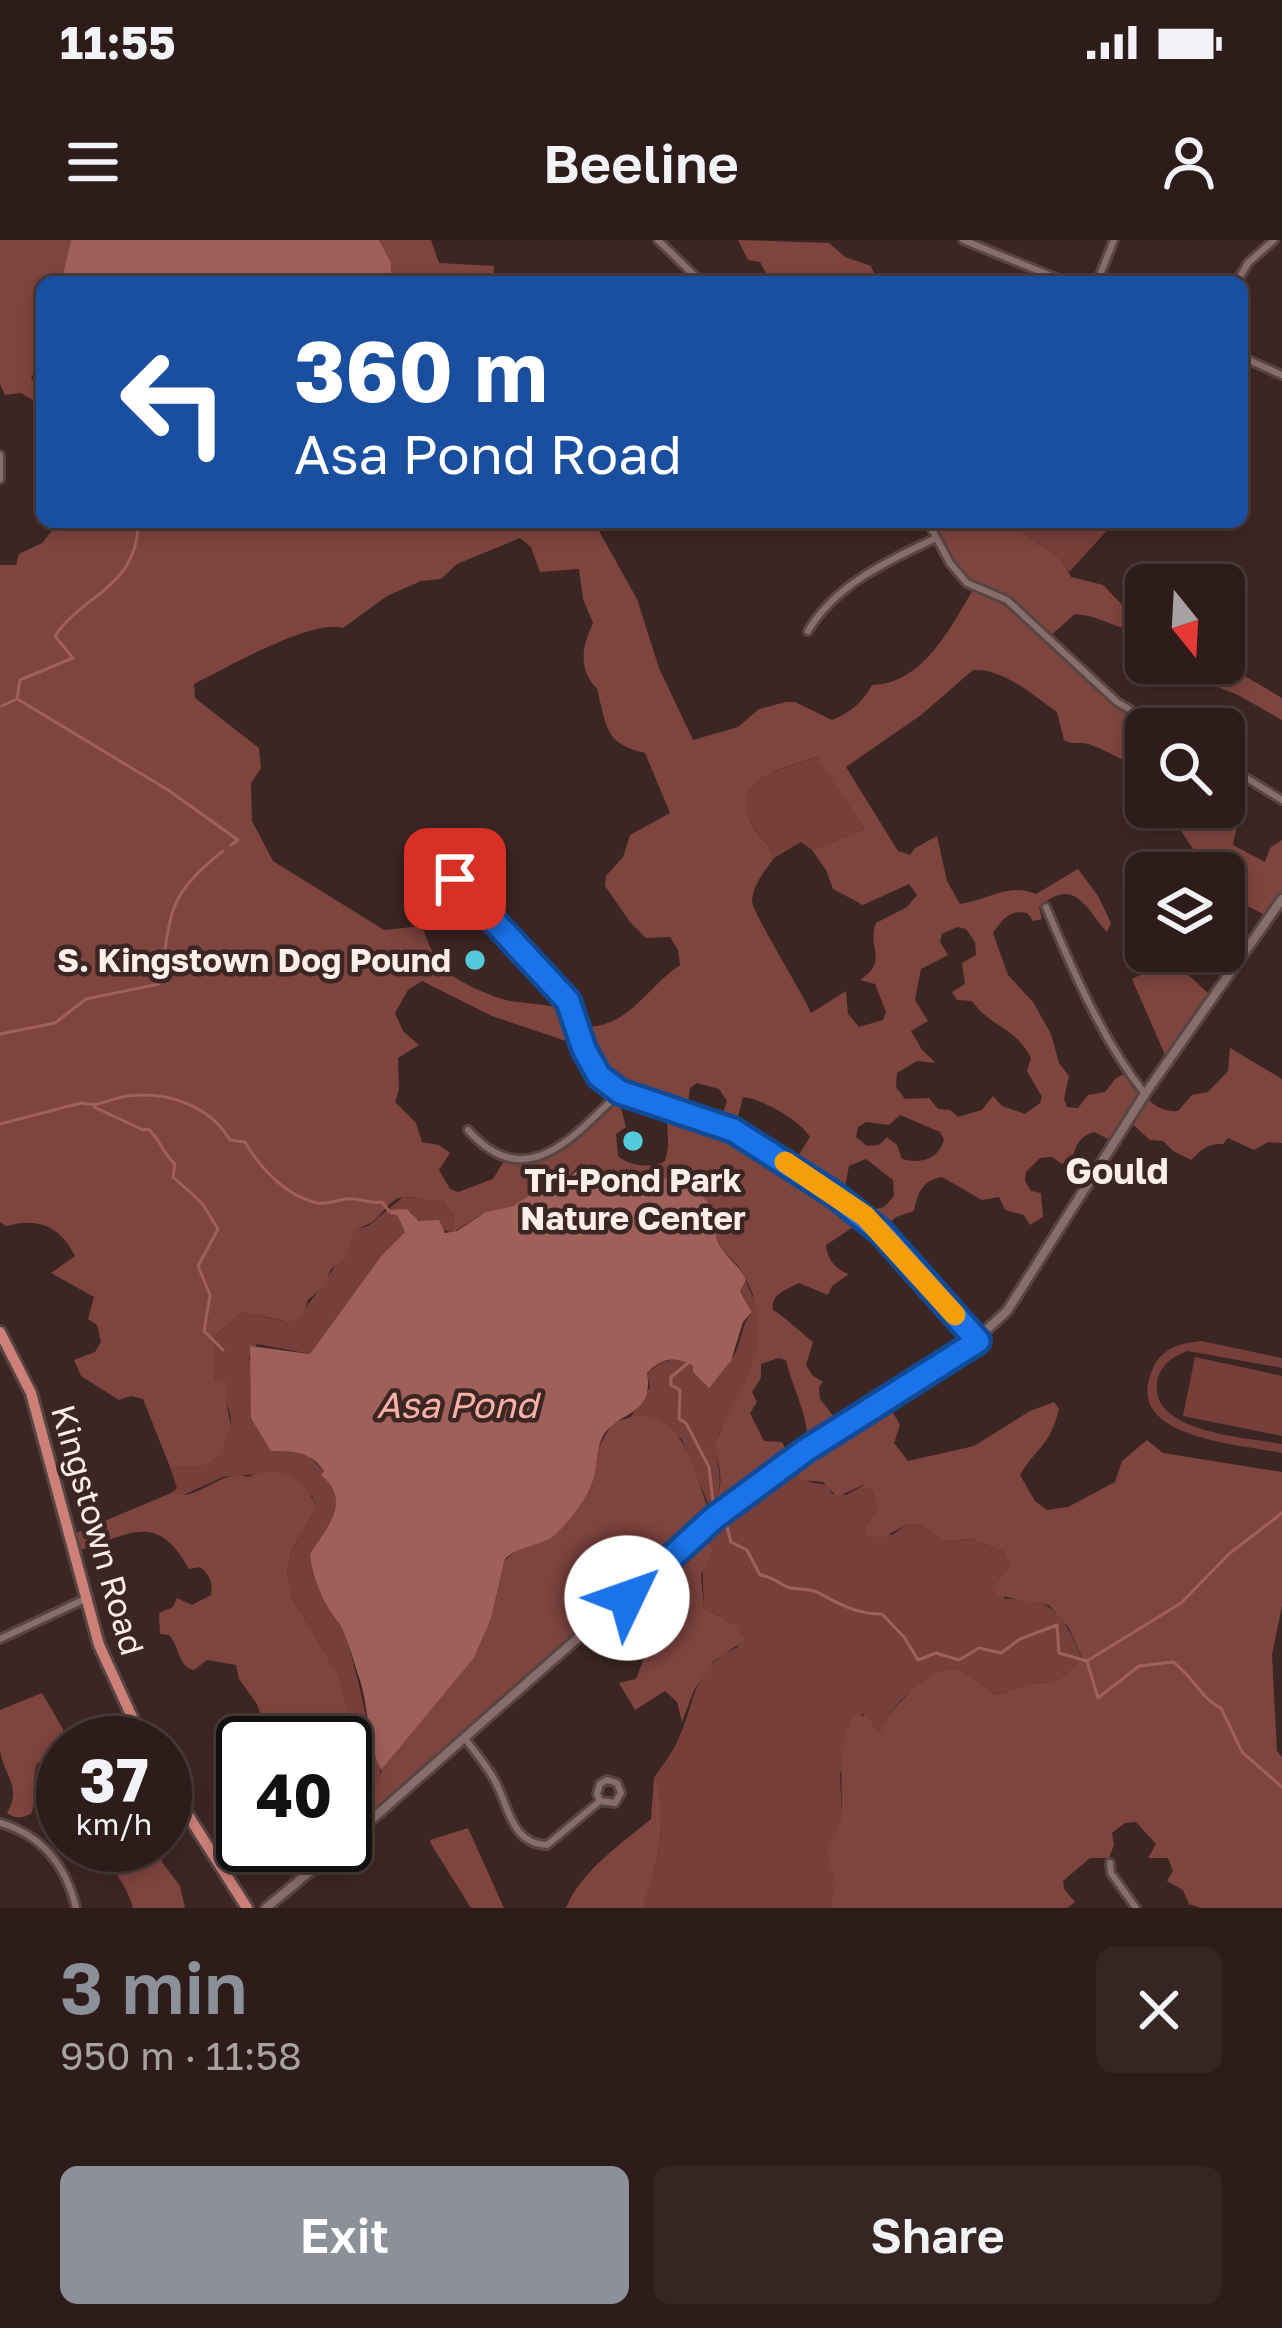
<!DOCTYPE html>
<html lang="en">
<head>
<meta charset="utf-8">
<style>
  :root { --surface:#2d1c1a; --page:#352523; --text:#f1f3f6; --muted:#a7a1a2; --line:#483a39; --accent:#8c9099 }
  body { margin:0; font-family:"Golos Text",sans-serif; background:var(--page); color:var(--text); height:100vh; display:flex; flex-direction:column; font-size:45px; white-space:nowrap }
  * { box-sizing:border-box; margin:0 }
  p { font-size:39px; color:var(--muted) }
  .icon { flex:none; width:66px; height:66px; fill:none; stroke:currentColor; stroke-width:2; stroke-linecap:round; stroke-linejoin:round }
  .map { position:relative; height:1668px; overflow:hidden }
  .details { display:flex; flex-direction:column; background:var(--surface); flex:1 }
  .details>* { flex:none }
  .hud { position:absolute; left:36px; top:36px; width:1212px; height:252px; border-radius:18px; box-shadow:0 6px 18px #0003,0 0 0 3px var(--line); background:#1a4fa0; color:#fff; overflow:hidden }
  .needle { width:78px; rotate:162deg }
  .tools { position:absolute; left:1125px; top:324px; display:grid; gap:24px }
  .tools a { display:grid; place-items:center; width:120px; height:120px; border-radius:18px; background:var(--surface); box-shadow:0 6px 18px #0003,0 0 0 3px var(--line); font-size:60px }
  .speed { position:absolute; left:36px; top:1476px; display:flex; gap:24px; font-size:60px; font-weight:700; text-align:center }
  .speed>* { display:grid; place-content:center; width:156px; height:156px; border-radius:50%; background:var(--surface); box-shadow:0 6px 18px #0003,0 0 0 3px var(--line); line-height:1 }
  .speed small { font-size:30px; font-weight:400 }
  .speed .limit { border:6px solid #111; border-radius:18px; background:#fff; color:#111 }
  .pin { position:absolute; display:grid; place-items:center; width:102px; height:102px; color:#fff; margin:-51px; border-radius:24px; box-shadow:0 6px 18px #0006 }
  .me { position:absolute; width:132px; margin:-66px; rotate:48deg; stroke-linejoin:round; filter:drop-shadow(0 0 9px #0008) }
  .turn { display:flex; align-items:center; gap:42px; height:252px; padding:0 60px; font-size:54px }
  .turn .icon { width:156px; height:156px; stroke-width:2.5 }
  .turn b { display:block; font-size:84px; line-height:102px }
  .round { display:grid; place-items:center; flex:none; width:126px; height:126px; border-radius:18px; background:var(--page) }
  .summary { display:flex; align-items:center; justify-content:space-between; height:204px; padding:0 60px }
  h1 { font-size:72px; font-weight:600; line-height:90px; color:var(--accent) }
  .cta { display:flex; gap:24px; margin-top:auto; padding:24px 60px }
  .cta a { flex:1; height:138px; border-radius:18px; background:var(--accent); color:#fff; font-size:48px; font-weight:600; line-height:138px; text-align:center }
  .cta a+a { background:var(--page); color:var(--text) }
  .status { display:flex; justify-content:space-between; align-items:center; height:84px; padding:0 60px; background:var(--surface); direction:ltr }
  .status svg { height:33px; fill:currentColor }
  header { display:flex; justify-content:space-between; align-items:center; height:156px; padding:0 60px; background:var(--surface); font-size:54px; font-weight:600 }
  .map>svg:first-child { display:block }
  .green { fill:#773f39 }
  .forest { fill:#7e443e; fill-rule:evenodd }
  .water { fill:#9e6059 }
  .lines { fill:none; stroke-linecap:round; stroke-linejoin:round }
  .stream { stroke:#9e6059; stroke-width:3 }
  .minor-casing { stroke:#574543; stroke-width:12 }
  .tertiary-casing { stroke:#574543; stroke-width:14 }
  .primary-casing { stroke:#574543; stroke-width:16 }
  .minor { stroke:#886e6a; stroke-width:6 }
  .tertiary { stroke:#886e6a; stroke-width:8 }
  .primary { stroke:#cc8078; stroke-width:10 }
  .route-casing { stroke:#114b97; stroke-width:30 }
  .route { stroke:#1a73e8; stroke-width:21 }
  .slow { stroke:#f59e0b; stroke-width:21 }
  .poi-dot { fill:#53cbda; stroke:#3c2623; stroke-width:4.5 }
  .labels { text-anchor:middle; stroke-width:9; stroke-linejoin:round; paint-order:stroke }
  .poi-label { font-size:33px; font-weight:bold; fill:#feefed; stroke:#3c2623; text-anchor:end }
  .street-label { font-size:33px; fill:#feefed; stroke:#3c2623 }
  .neighbourhood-label { font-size:36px; font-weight:bold; fill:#feefed; stroke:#3c2623 }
  .water-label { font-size:36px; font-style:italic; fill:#fbb0a7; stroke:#3c2623 }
</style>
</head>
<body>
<div class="status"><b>11:55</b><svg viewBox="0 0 49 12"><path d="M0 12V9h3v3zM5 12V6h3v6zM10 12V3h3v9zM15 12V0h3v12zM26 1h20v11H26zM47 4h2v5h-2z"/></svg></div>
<header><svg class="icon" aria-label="menu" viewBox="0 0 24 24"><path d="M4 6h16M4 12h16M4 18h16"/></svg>Beeline<svg class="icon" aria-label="person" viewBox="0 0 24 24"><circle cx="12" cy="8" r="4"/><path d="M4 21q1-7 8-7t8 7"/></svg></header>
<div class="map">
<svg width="1282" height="1668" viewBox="0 0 1282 1668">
  <rect width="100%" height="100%" fill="#3c2623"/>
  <path class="green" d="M1008 282H1115L1069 332 1062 320Z
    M818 517 865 589 812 610 801 602 774 618C767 599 755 593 749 578 732 537 790 526 818 517Z
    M403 957 443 960 454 976 452 993 416 979 411 972 397 975 405 992 381 1016 310 1114 257 1104 249 1119 294 1211 307 1215 324 1231 322 1235C345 1255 337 1282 318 1301 337 1368 360 1435 371 1503 372 1512 380 1521 380 1530 381 1537 377 1550 373 1556L365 1542 362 1516 338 1435 293 1359 287 1334 291 1311 316 1268 312 1256 260 1234 223 1237 177 1258 171 1253 177 1248 170 1227C186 1219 211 1212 223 1200 243 1180 220 1157 215 1136 212 1124 214 1109 214 1097L242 1072C258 1074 274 1081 289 1081 302 1081 351 1004 355 989L368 986Z
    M746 1040C749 1053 758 1063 761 1075 767 1100 745 1149 733 1172 730 1180 720 1188 718 1196 712 1223 730 1242 710 1268L681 1198 630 1178 650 1147 647 1134C661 1119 675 1115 693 1126V1132L709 1147C718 1136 730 1125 736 1111 742 1096 742 1085 752 1072L740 1050Z
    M1201 1101 1282 1118V1128L1188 1111C1173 1116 1159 1126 1157 1143 1151 1193 1247 1197 1282 1204V1213C1240 1204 1120 1199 1153 1128 1162 1108 1181 1103 1201 1101Z
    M1195 1117 1282 1136V1196L1183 1176Z
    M791 1225 810 1242 827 1245 832 1254 846 1255 864 1245 873 1251 878 1269 865 1288 892 1295 906 1285 919 1284 944 1301 971 1299 1004 1312 1010 1325 995 1345 1005 1359C1056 1356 1065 1379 1083 1421L1056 1442 1027 1444 999 1455 980 1447 966 1433C923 1441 900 1449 881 1492L875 1491 862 1473 840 1534 842 1583 827 1614 837 1647 829 1668H643C655 1632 672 1573 654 1538 661 1527 670 1516 676 1504 696 1466 690 1427 738 1407L734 1384 704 1368 701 1294Z"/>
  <path class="forest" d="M0 0H71L61 42H42V109L31 139 42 146V166L21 153 5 155 0 144Z
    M379 0H431L439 23 494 26 493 42H392L391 22Z
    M738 0 829 3 845 17 871 26 875 36 892 42H793L778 33H766L760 22 748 20Z
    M59 282H594L637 359 659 428 693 500 738 487 759 469 786 462H795L832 480C850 473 862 463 872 445 923 444 950 388 973 350L959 336 927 282H1008L1062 320 1071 337 1103 345 1139 382 1146 383V408L1131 399 1127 389C1108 384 1094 375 1075 374L1049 397 1100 448 1161 489H1146V536C1138 527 1096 504 1083 503 1076 503 1070 504 1064 500L1057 472C1032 455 1004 428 973 430L921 475 846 527 898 611 910 615 915 608 937 596 947 641 960 664C988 660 1009 642 1036 654L1078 629 1098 656 1111 683 1107 692C1086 669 1075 635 1039 667L1042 679 1033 681 1027 673C1008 669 1002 681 993 693L1008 735 1033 762 1051 794 1059 823 1069 836 1064 859 1067 867 1078 868 1088 855 1105 852 1115 839 1127 832C1140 851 1153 873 1178 871L1192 855 1208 852 1228 831 1230 808 1282 839V903L1268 902 1254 910 1228 898 1223 904C1207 903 1201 910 1191 920L1173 911 1163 901 1150 900 1130 882 1114 902 1094 892C1081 896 1075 904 1073 918L1062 924 1052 917 1040 918 1026 932 1025 941 1031 951 1041 953 1043 977 1030 985 1024 975 1005 970 999 957 982 960 942 937C922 941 918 952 914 971L896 977 882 990 863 973 852 988 826 1005C827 1019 836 1030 849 1034L832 1046 828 1055 799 1043C788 1049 770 1054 773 1070 789 1080 800 1092 813 1102L806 1125 812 1135 823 1142 819 1147 820 1159 842 1187 887 1162 900 1185 894 1203 908 1221 974 1206 1030 1171 1054 1162 1059 1169C1049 1208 1038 1205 1020 1235L1035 1261 1047 1270 1068 1267 1115 1242 1122 1221 1147 1200 1163 1213 1282 1232V1366L1272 1415 1277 1511 1282 1517V1668H1201L1189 1664 1183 1650 1167 1641 1173 1631 1168 1618H1148L1156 1604 1136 1582 1125 1583 1112 1593 1114 1605 1109 1618H1090L1063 1641 1064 1649 1075 1662 1067 1668H829L836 1647 827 1614C830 1601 841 1590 841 1578 844 1546 835 1503 855 1474L868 1477 875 1490 881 1492C887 1470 933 1423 958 1430 974 1435 982 1450 999 1455L1027 1444 1056 1442 1083 1420 1069 1388 1049 1365 995 1355V1345L1010 1325 1004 1312 971 1299 944 1301 919 1284 906 1285 882 1298 867 1295 865 1288 878 1269 873 1251 863 1245 837 1257 823 1242 802 1240 791 1225 701 1293 713 1310 701 1334 704 1368 734 1384 745 1400 714 1421 694 1450 682 1482 677 1462 665 1451 635 1470 619 1443 636 1439 656 1386 632 1358 445 1523 345 1604V1503H270L257 1464 239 1439 236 1425 207 1420 194 1430C178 1427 180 1407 169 1395L160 1394 159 1373 173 1367 177 1358 192 1365 211 1355C213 1343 210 1335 200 1327L189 1329C155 1267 126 1298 73 1312L69 1296 171 1253C197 1264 220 1228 248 1237 274 1223 308 1238 316 1268L291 1311 287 1334 293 1359 338 1435 362 1516 365 1542 374 1555 383 1526 474 1418 491 1379 505 1320 520 1308 547 1300 611 1185C673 1151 692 1218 706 1263L710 1267C728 1244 718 1229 715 1203 743 1141 782 1101 742 1032 736 1021 724 1014 719 1003 714 994 718 985 716 976 713 963 687 944 675 939 662 934 645 948 631 947 610 945 599 930 581 924L565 940 540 948 513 966 481 975 452 993 454 976 443 960C428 963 408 952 395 960 379 971 381 982 355 989L346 1018 331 1029 324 1046 308 1060 302 1076 290 1082 242 1072 214 1097 215 1138 227 1143 225 1156 231 1187 218 1217 202 1226 170 1227 143 1159 131 1156 119 1160 81 1136 74 1120 95 1112 101 1102 97 1085 88 1079 94 1057 51 1033 75 1016C60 986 38 977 6 986L0 982V325H16L19 314 42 303ZM520 298 531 307 540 332 579 329 583 359 593 383C585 401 578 421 590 440 596 450 597 444 599 457 607 490 607 504 645 513L670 573 630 595 623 617 606 636 605 646 630 682 646 698 670 697 678 710 680 725C643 750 629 790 578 787 565 758 526 767 502 759 486 754 454 740 443 728 433 717 427 700 422 686L384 690 273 621 252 581 251 543 261 528 259 508 195 458 194 444C224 429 313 378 343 388L387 356 421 341 441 339 457 324ZM817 517 865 589 812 610 826 630 833 649 863 665 909 644 917 655 907 667 876 683C866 709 890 720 860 740L875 744 886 772 883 780 859 787 848 774 846 751 811 773C802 752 752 672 752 661 753 644 765 631 774 618 767 599 755 594 749 578 732 537 790 526 817 517ZM957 687 966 689 975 702 976 715 962 723 965 744 952 752 957 760 972 761C991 788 1015 786 1031 818L1027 831 1042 857 1040 863 1025 874 1002 866 993 856 982 870 958 877 950 870 938 869 929 858 905 859 896 847 897 833 917 821 936 823 922 810 911 791 928 781 915 760 921 729 948 715 940 702 942 694ZM422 741 492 776 584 807C607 847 626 853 669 867 664 887 672 901 665 921 652 929 629 926 618 916L616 894 626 887 617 853C577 886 562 916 507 916L493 939 458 952 450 949 439 930 450 913 439 905 422 902 416 883 395 862 399 850 398 818 419 805 403 791 395 773 408 750ZM697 843 719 849 727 861 720 881 687 870 690 848ZM743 857C762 859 800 880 810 897L793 924 735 889ZM900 875 940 892 944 900C938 920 920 924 902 919L897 905 887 897 879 905 867 906 856 897 858 887 866 882 889 885ZM866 919 893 940 894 956 884 967 864 972 843 957 849 926ZM778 1118 786 1120C792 1148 813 1184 806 1210L791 1220 782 1202 764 1201 750 1173 757 1162 752 1152 761 1138V1124Z
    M1152 423H1223L1282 458V480L1238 455 1200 440 1152 432Z
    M1162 567H1211L1224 578 1238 580 1233 605 1265 622 1270 608 1282 600V661L1269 677 1224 654V633H1187L1201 617C1184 602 1180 581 1162 567Z
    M1172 720 1208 753 1165 815 1132 739Z
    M42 1453 63 1489V1525L54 1519 37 1523C31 1541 38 1556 31 1574 23 1578 15 1579 7 1573 23 1546 3 1535 0 1510 0 1497 0 1483 0 1470Z
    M654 1538C672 1572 655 1632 643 1668H566C581 1631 621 1604 651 1579Z
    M468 1588 504 1668H471L431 1604 430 1600Z
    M103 1605H149L152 1611H163L162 1622 180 1646 185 1668H133C126 1641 109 1630 103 1605Z"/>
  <path class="water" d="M71 0H379L391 22 392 42H344L312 33 267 42H61Z
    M587 923C603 937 622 952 646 946 655 944 663 936 673 938 684 941 714 963 716 974 718 984 714 993 718 1002 725 1017 740 1025 746 1040L740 1051 752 1072 743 1082 731 1121 709 1148 693 1132V1126C675 1115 661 1118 647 1133 655 1176 616 1172 603 1196 597 1207 597 1220 595 1232 591 1255 571 1279 555 1295 540 1307 519 1305 505 1319L491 1379 474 1418 381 1530C367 1501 369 1467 359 1437 355 1426 345 1390 339 1383 323 1363 313 1340 310 1314 326 1288 353 1262 321 1235L324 1231C310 1211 293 1211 271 1211L251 1178 250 1106 310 1114 381 1016 405 992 397 975 390 974 391 970 407 969 419 981 439 980 445 993 457 991 486 972 513 966 540 948 565 940Z"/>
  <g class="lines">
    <path class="stream" d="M19 460 168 550 238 600 231 605
      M2 466 17 459 20 440 73 418 55 396C84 353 138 347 138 282
      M0 794 55 783 86 759 159 744C173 675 162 659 223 611
      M94 867 143 890 148 889C161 900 163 914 175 924L173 937 202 963 218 989 198 1026 210 1055 204 1091 223 1110
      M0 884 81 863C99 868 110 858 128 856 168 851 210 866 230 900L245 902C260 928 286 956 317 963 330 965 342 957 355 959 366 960 370 964 382 962L389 971
      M688 1123 671 1137V1145L680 1150 679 1179 686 1183 709 1227 714 1269
      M727 1287 731 1302 747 1310 760 1335C773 1337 777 1342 787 1347 797 1350 808 1348 817 1352 839 1364 856 1374 882 1374L904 1397 918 1420 936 1413 959 1420 979 1408 1001 1413 1020 1399 1057 1385 1059 1413 1087 1421 1181 1363 1230 1313 1282 1273
      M1087 1421 1098 1458 1139 1426 1173 1422C1192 1435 1202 1460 1221 1468L1242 1512 1282 1547"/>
    <defs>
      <path id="minor" d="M658 0 701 42
        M963 0 1066 42
        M1097 42 1114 0
        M1237 42 1248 23 1274 0
        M1242 117 1282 135
        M0 215V239
        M928 282 950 323 967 343 1007 360 1117 462 1163 489
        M808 391C836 344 888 321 936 298
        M1224 524 1282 560
        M455 639 568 761 584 809 599 836 628 855 732 890 835 955 881 992 978 1101
        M1046 667C1073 731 1102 800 1145 854
        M468 890C526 956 574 896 620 852
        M0 1399 85 1359
        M466 1500C476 1513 487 1526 495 1541 509 1566 511 1604 547 1605L600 1561 615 1563 621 1553 617 1543 607 1540 600 1544 597 1554 600 1561
        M0 1583C42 1595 66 1626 76 1668
        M1110 1623 1111 1633 1136 1668"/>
      <path id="tertiary" d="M345 1603 714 1278 806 1210 961 1113 1007 1071 1145 854 1282 659
        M266 1668 342 1605"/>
      <path id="primary" d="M0 1092 31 1153 99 1405 144 1503
        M165 1539 247 1668"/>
    </defs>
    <use href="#minor" class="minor-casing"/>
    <use href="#tertiary" class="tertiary-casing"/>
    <use href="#primary" class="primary-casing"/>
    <use href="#minor" class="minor"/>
    <use href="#tertiary" class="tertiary"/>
    <use href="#primary" class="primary"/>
  </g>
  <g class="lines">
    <defs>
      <path id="route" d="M455 639 568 761 584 809 599 836 620 852 733 890 835 955 881 992 978 1101 806 1210 714 1278 627 1358"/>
    </defs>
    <use href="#route" class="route-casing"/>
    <use href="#route" class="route"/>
    <path class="slow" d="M785 922 865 976 955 1075"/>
  </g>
  <g class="poi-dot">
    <circle cx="475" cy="720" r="12"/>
    <circle cx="633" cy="901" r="12"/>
  </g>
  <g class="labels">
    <g class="poi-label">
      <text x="451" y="732">S. Kingstown Dog Pound</text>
      <text x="633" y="952" text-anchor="middle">Tri-Pond Park<tspan x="633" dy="38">Nature Center</tspan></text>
    </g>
    <g class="street-label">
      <text transform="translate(98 1290) rotate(74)" y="12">Kingstown Road</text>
    </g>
    <g class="neighbourhood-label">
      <text x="1117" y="944">Gould</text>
    </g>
    <g class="water-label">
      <text x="457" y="1178">Asa Pond</text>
    </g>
  </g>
</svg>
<div class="tools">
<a><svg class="needle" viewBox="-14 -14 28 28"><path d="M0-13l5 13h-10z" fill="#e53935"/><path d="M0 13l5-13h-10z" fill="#a7a1a2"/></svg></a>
<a><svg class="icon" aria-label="search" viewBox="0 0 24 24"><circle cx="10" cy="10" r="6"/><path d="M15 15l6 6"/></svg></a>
<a><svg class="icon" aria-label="layers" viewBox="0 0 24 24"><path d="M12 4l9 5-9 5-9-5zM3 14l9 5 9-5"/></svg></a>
</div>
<div class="speed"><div>37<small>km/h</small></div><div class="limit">40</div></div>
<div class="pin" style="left:455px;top:639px;background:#d93025"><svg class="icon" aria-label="arrive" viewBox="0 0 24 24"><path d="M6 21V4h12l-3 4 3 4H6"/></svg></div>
<svg class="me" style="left:627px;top:1358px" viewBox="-20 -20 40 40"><circle r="19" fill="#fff"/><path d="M0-13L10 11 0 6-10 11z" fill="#1a73e8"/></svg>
<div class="hud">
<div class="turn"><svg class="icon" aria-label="left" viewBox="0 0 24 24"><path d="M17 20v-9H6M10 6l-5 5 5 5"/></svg><div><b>360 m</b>Asa Pond Road</div></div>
</div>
</div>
<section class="details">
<div class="summary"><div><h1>3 min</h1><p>950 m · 11:58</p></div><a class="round"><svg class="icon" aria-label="close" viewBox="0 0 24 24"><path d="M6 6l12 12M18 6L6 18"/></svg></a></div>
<div class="cta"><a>Exit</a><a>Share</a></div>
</section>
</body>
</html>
